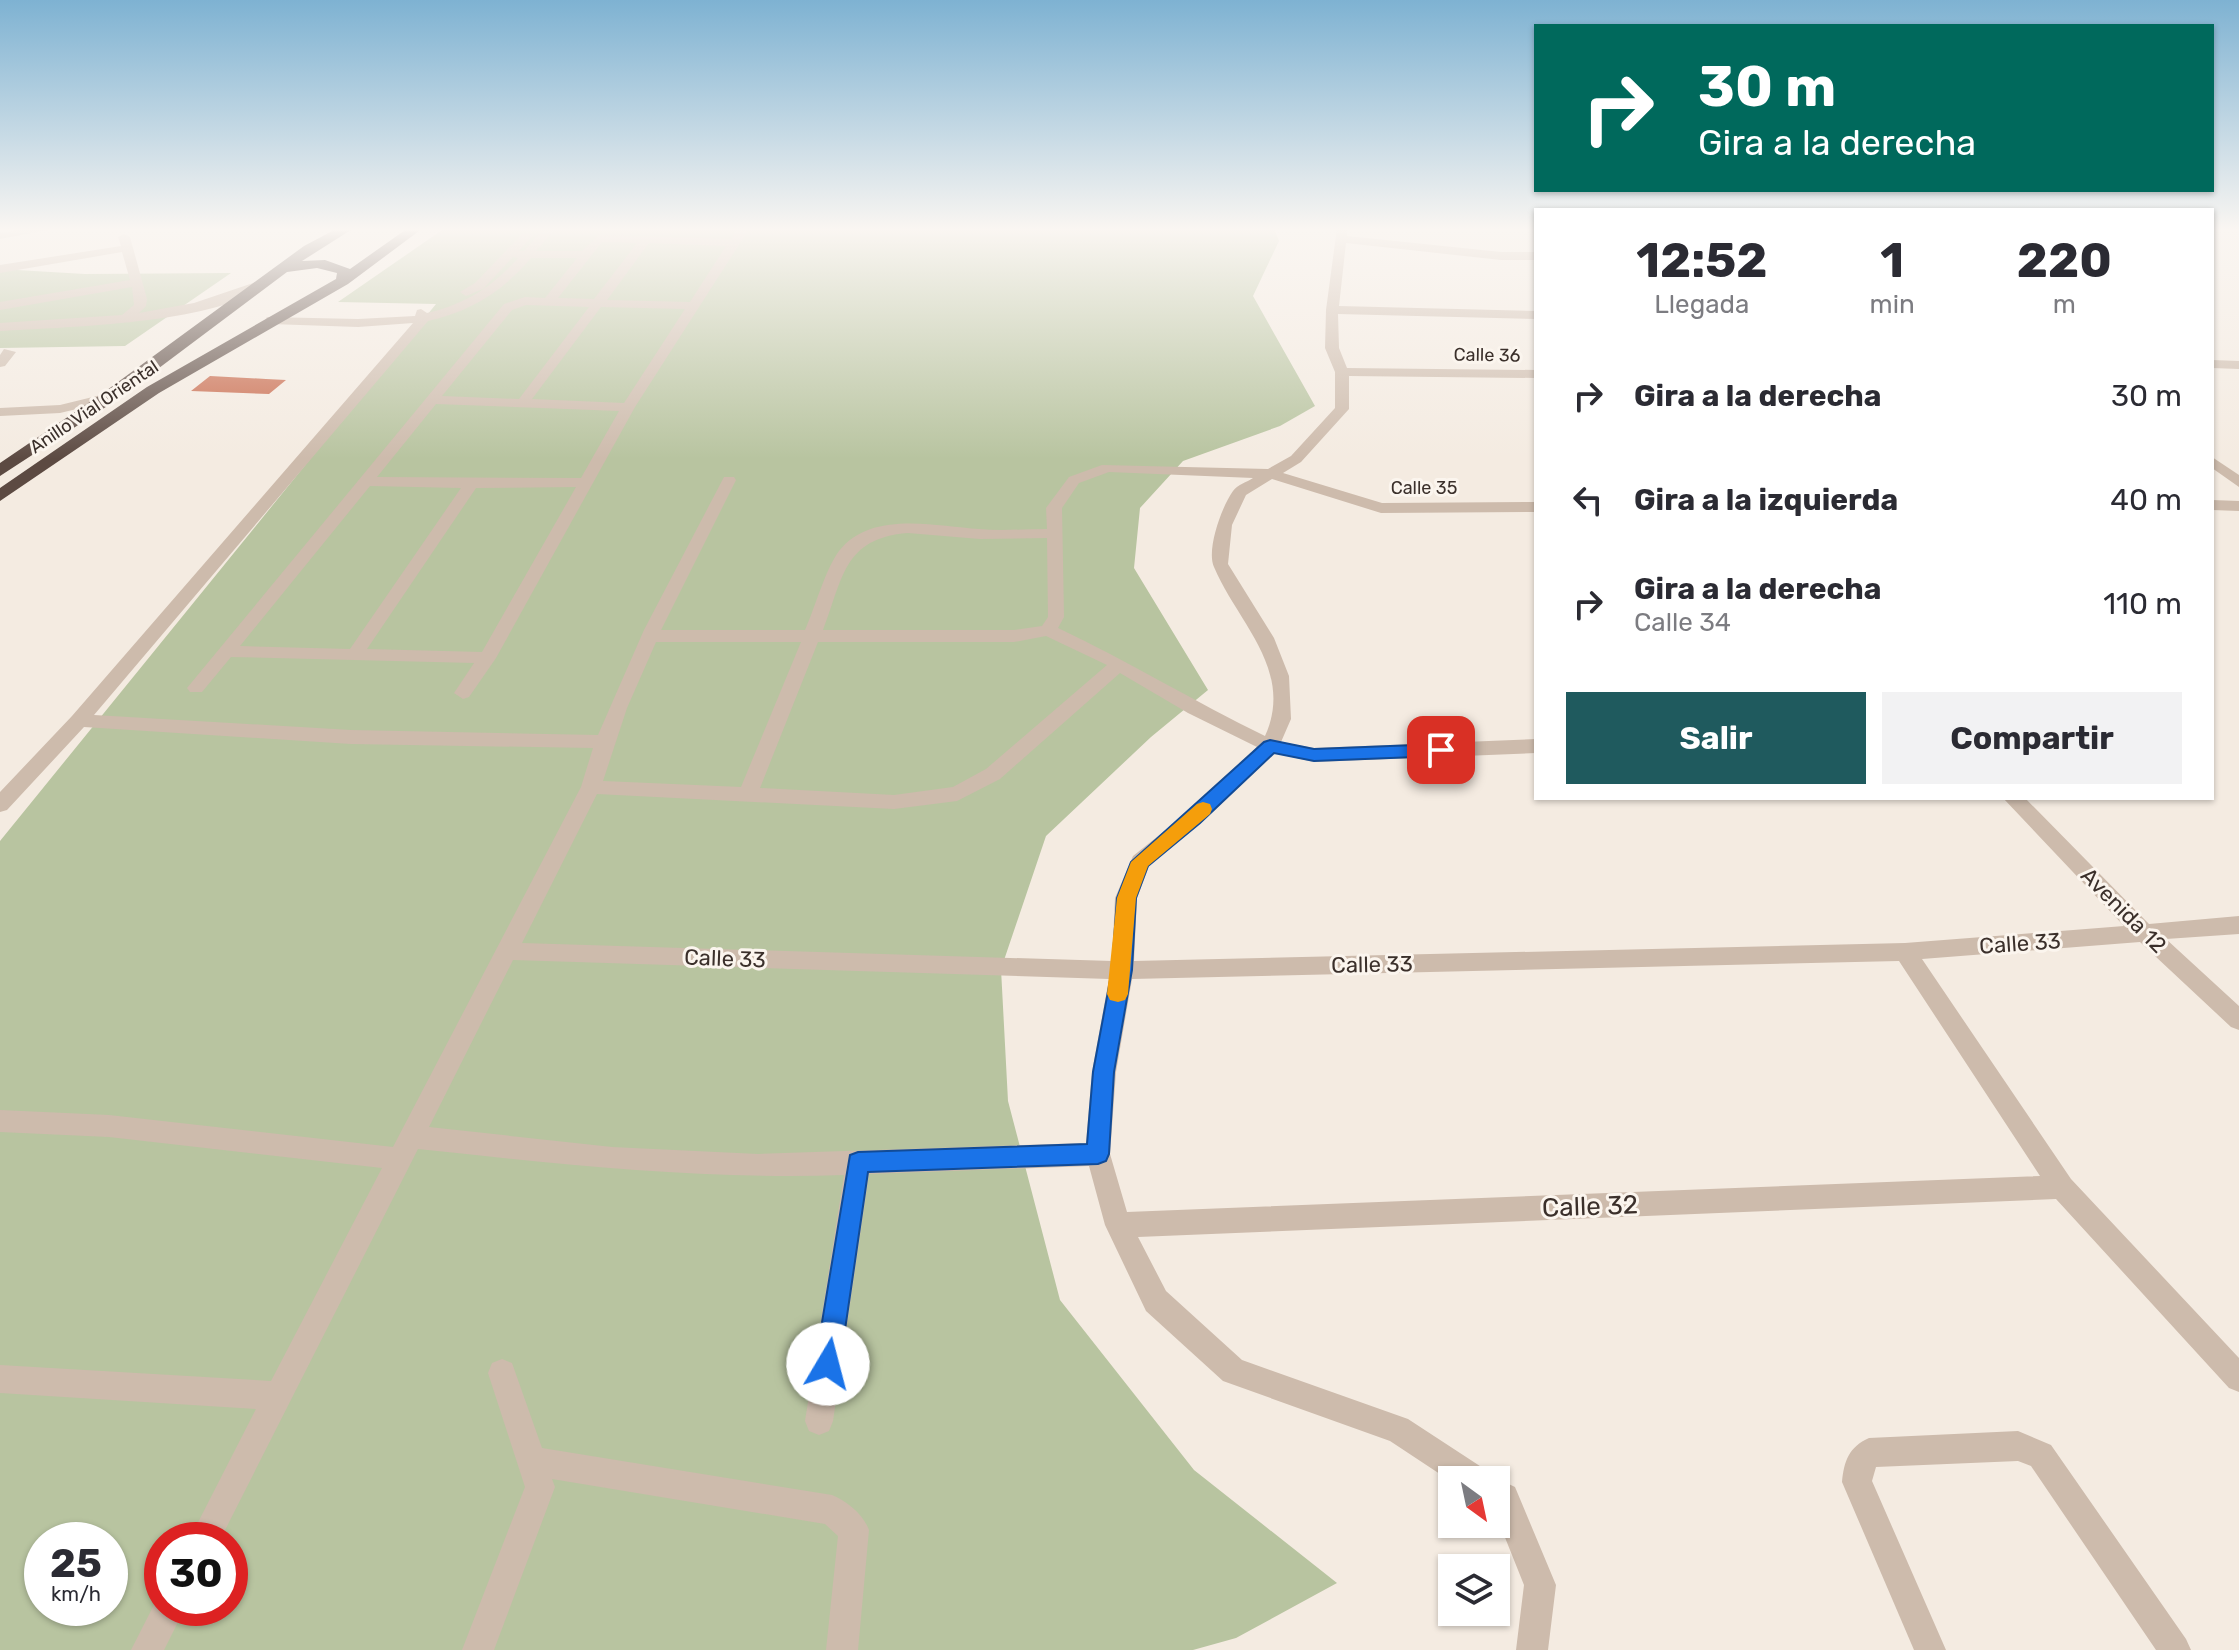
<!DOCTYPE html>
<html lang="es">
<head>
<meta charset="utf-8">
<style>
  :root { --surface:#fff; --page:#f2f2f3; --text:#2b2b33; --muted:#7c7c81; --accent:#1f5a5e }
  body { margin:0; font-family:Rubik,sans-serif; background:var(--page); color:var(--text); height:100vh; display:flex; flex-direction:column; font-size:30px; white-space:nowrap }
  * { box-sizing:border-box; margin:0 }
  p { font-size:26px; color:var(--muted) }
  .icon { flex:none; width:44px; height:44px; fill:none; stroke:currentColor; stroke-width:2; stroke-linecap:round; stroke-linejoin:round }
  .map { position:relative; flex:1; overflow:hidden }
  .panel { position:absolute; left:1534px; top:208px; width:680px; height:592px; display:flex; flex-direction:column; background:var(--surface); border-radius:0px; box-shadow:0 2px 6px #0004 }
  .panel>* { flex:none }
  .hud { position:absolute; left:1534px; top:24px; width:680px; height:168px; border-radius:0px; box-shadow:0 2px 6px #0004; background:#00695c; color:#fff; overflow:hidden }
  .needle { width:52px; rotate:147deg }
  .buttons { position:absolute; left:1438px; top:1466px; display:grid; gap:16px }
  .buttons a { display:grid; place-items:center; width:72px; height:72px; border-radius:0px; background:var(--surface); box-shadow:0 2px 6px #0004; font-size:40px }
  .speed { position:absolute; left:24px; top:1522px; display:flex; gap:16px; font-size:40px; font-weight:700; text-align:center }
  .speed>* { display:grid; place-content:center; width:104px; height:104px; border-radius:50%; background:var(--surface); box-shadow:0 2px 6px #0004; line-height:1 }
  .speed small { font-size:20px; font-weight:400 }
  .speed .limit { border:12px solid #d22; background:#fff; color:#111 }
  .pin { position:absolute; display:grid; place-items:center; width:68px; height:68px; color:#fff; margin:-34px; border-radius:16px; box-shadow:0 4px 12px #0006 }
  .me { position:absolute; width:88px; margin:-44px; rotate:8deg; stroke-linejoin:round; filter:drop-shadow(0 0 6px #0008) }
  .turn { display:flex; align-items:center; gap:28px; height:168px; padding:0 32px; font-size:36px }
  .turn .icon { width:104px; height:104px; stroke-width:2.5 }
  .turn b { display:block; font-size:56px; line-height:68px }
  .eta { display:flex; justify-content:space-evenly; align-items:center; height:136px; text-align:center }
  .eta b { font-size:48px; font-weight:700; line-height:56px }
  .primary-button { display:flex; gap:16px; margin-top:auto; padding:16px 32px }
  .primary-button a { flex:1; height:92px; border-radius:0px; background:var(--accent); color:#fff; font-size:32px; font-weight:700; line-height:92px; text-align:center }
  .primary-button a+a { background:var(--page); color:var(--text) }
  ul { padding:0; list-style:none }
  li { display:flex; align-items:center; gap:24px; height:104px; padding:0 32px }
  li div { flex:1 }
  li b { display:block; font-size:30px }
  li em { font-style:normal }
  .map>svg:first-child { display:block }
  .green { fill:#b8c4a0; fill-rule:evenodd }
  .building { fill:#c8694b }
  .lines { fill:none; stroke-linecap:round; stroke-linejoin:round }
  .minor { fill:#cdbbac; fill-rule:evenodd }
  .highway { fill:#5c4a42; fill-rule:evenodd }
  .route { fill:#1a73e8; stroke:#114b97; stroke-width:2 }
  .slow { fill:#f59e0b }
  .labels { text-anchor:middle; stroke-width:6; stroke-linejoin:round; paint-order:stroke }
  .far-street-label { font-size:18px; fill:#3b302b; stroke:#fbf5ee }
  .street-label { font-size:22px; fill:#3b302b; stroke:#fbf5ee }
  .near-street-label { font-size:26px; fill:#3b302b; stroke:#fbf5ee }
</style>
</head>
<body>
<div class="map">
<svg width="2239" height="1650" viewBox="0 0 2239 1650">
  <rect width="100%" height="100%" fill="#f4ebe1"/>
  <path class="green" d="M445 228H1274L1279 241 1253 296 1315 406 1280 426 1183 461 1140 508 1134 568 1208 690 1151 737 1046 836 1001 969 1008 1101 1060 1300 1194 1470 1337 1583 1236 1638 1193 1650H0V841L436 304 338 302ZM42 1540H110V1608H42ZM162 1540H230V1608H162Z
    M0 269 85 274 231 273 125 346 0 348Z"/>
  <path class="building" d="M210 376 266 379 286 380 269 394 191 391Z"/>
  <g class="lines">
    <path class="minor" d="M32 228H58L0 239V233Z
      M544 228H556L536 251H582L599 235 731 239 738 228 749 229 635 407 496 658 469 697 463 699 454 693 474 663 231 657 202 692H190L187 688 504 304 525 297 545 298 577 258H531C502 292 471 311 428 321L94 715 351 730 598 735 644 630 724 477H734L736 480 661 630H805C815 608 825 570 839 551 871 510 935 526 979 529 1001 531 1024 529 1047 529L1046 508 1069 477 1102 465 1268 469 1291 456 1335 408V372L1325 348 1326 310 1337 228H1347V236L1501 252H1536V260H1501L1346 243 1339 306 1536 311V319L1338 314 1339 348 1347 368 1536 370V378L1349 376V409L1301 462 1283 473 1382 503 1536 502V512L1381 513 1272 479 1246 495 1232 525 1228 564 1274 638 1289 676 1291 719 1281 742 1314 748 1536 739V753L1314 762 1274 753 1201 823 1149 866 1137 898 1134 961 1905 943 2124 926 2003 798H2025L2149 924 2239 916V934L2166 939 2239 1006V1030L2231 1027 2140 942 1922 959 2071 1179 2239 1358V1392L2229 1388 2056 1199 1138 1237 1166 1291 1242 1360 1408 1419 1486 1470 1491 1480 1452 1482 1390 1441 1223 1381 1146 1311 1105 1225 1089 1166 869 1174 833 1421 829 1431 819 1435 809 1431 805 1421 844 1175C701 1180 560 1164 418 1149L220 1540H189L256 1409 0 1393V1365L271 1381 382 1168 109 1137 0 1132V1110L109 1115 393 1147 581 787 593 748 351 744 84 727 7 810 0 812V792L72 716 413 323 358 327 271 324 265 320 267 317 358 319 415 316 417 310 421 309 427 313C464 305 494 286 518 258L513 257 483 289 466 296 460 292 475 283 523 233 533 235 519 251H524ZM602 242 637 243 594 299 558 298ZM649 243 726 246 690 302 607 300ZM526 305 589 307 519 399 442 396 512 310ZM601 307 685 309 624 403 532 399ZM436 404 619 411 581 478 377 477ZM1109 472 1253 478C1247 482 1237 485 1233 491 1222 506 1206 550 1214 567 1237 622 1295 670 1265 736 1195 702 1128 661 1058 628L1064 617 1062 508 1079 483ZM370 486 461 488 350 649 240 646ZM576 487 482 652 367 649 476 488ZM908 533 980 539 1047 538 1048 617 1042 626 1014 630H823C843 579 843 538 908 533ZM1046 636 1107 665 986 769 953 787 894 795 760 788 818 642H1014ZM656 642H801L741 787 603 781 627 708ZM1120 673 1188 713 1257 747 1187 813 1133 856 1115 898 1112 961 522 943 597 794 894 809 957 801 1000 779ZM513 960 1109 979 1092 1072 1086 1143 758 1154 612 1147 429 1127ZM1899 961 2040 1176 1127 1212 1110 1154 1116 1072 1132 979Z
      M124 234 130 237 147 299 146 306 139 313 194 303 259 281 265 285C217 324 64 327 0 331V323L122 315 134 305 132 287 0 310V302L130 280 122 252 0 273V265L121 246 118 237Z
      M4 349 16 352 5 366 0 367V355Z
      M2212 360 2239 361V369L2212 368Z
      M109 393 114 394V400L60 413 0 416V408L60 405Z
      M2212 457 2239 475V487L2212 468Z
      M2212 500 2239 501V511L2212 510Z
      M502 1359 512 1363 542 1448 832 1495C848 1502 863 1514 869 1530L858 1650H826L838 1536 825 1524 552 1479 555 1487 494 1650H462L525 1487 488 1373 492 1363Z
      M2018 1431 2051 1445 2186 1639 2191 1650H2156L2031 1466 2018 1461 1876 1467 1872 1481 1946 1650H1914L1842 1482C1844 1461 1849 1447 1869 1438Z
      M1496 1478 1515 1487 1556 1585 1548 1650H1516L1524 1585 1496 1515V1480H1491Z
      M162 1595V1608H185L164 1650H131L158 1597Z"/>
    <path class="highway" d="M338 228H354L302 261 325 260 350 269 408 228H423L348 284 159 393 0 501V488L147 387 336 279 337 273 317 268 287 272 115 401 0 476V463L103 393 304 246Z"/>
  </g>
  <linearGradient id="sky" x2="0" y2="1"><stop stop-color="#7eb2d2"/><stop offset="0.5" stop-color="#faf6f2"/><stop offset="1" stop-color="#faf6f2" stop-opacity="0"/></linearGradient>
  <rect width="2239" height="459" fill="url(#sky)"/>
  <path class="route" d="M1270 740 1314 749 1441 744 1450 750 1441 756 1314 761 1274 753 1200 823 1148 866 1136 898 1132 970 1114 1072 1109 1154 1106 1161 1098 1164 868 1172 840 1364 837 1373 828 1376 819 1373 815 1364 850 1155 858 1152 1087 1144 1093 1072 1112 970 1117 898 1131 862 1264 742Z"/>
  <path class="slow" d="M1203 802 1210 804 1212 809 1210 814 1148 866 1136 898 1128 994 1125 1000 1118 1002 1110 1000 1107 994 1117 898 1131 862 1197 804Z"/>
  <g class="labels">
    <g class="far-street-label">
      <text transform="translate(1487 355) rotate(1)" y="6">Calle 36</text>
      <text transform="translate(94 407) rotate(-34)" y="6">Anillo Vial Oriental</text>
      <text x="1424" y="494">Calle 35</text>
    </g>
    <g class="street-label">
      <text transform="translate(2124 910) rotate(45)" y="8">Avenida 12</text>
      <text transform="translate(2020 943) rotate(-4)" y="8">Calle 33</text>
      <text transform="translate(725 958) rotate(2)" y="8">Calle 33</text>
      <text transform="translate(1372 964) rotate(-1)" y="8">Calle 33</text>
    </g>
    <g class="near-street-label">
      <text transform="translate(1590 1206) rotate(-2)" y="9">Calle 32</text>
    </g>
  </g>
</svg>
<div class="buttons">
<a><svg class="needle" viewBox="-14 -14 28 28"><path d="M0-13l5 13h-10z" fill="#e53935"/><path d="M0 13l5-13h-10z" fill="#7c7c81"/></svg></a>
<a><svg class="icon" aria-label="layers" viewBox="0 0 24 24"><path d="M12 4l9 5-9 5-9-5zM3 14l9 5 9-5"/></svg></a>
</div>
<div class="speed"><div>25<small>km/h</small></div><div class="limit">30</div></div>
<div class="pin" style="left:1441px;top:750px;background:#d93025"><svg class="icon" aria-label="arrive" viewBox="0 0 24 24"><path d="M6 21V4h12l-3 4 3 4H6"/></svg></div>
<svg class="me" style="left:828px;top:1364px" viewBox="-20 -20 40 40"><circle r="19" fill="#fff"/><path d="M0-13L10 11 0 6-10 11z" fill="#1a73e8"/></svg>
<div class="hud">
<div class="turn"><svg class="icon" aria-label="right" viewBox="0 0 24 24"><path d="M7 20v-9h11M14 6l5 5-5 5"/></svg><div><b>30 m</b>Gira a la derecha</div></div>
</div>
<section class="panel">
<div class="eta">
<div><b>12:52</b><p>Llegada</p></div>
<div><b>1</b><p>min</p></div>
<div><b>220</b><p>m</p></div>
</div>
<ul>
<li><svg class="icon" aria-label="right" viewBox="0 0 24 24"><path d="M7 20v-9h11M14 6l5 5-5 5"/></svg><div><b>Gira a la derecha</b></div><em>30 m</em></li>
<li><svg class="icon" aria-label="left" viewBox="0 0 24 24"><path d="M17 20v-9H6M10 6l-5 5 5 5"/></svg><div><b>Gira a la izquierda</b></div><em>40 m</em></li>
<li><svg class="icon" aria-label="right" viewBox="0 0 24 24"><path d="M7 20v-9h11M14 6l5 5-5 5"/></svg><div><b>Gira a la derecha</b><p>Calle 34</p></div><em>110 m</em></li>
</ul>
<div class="primary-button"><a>Salir</a><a>Compartir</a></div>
</section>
</div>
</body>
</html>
